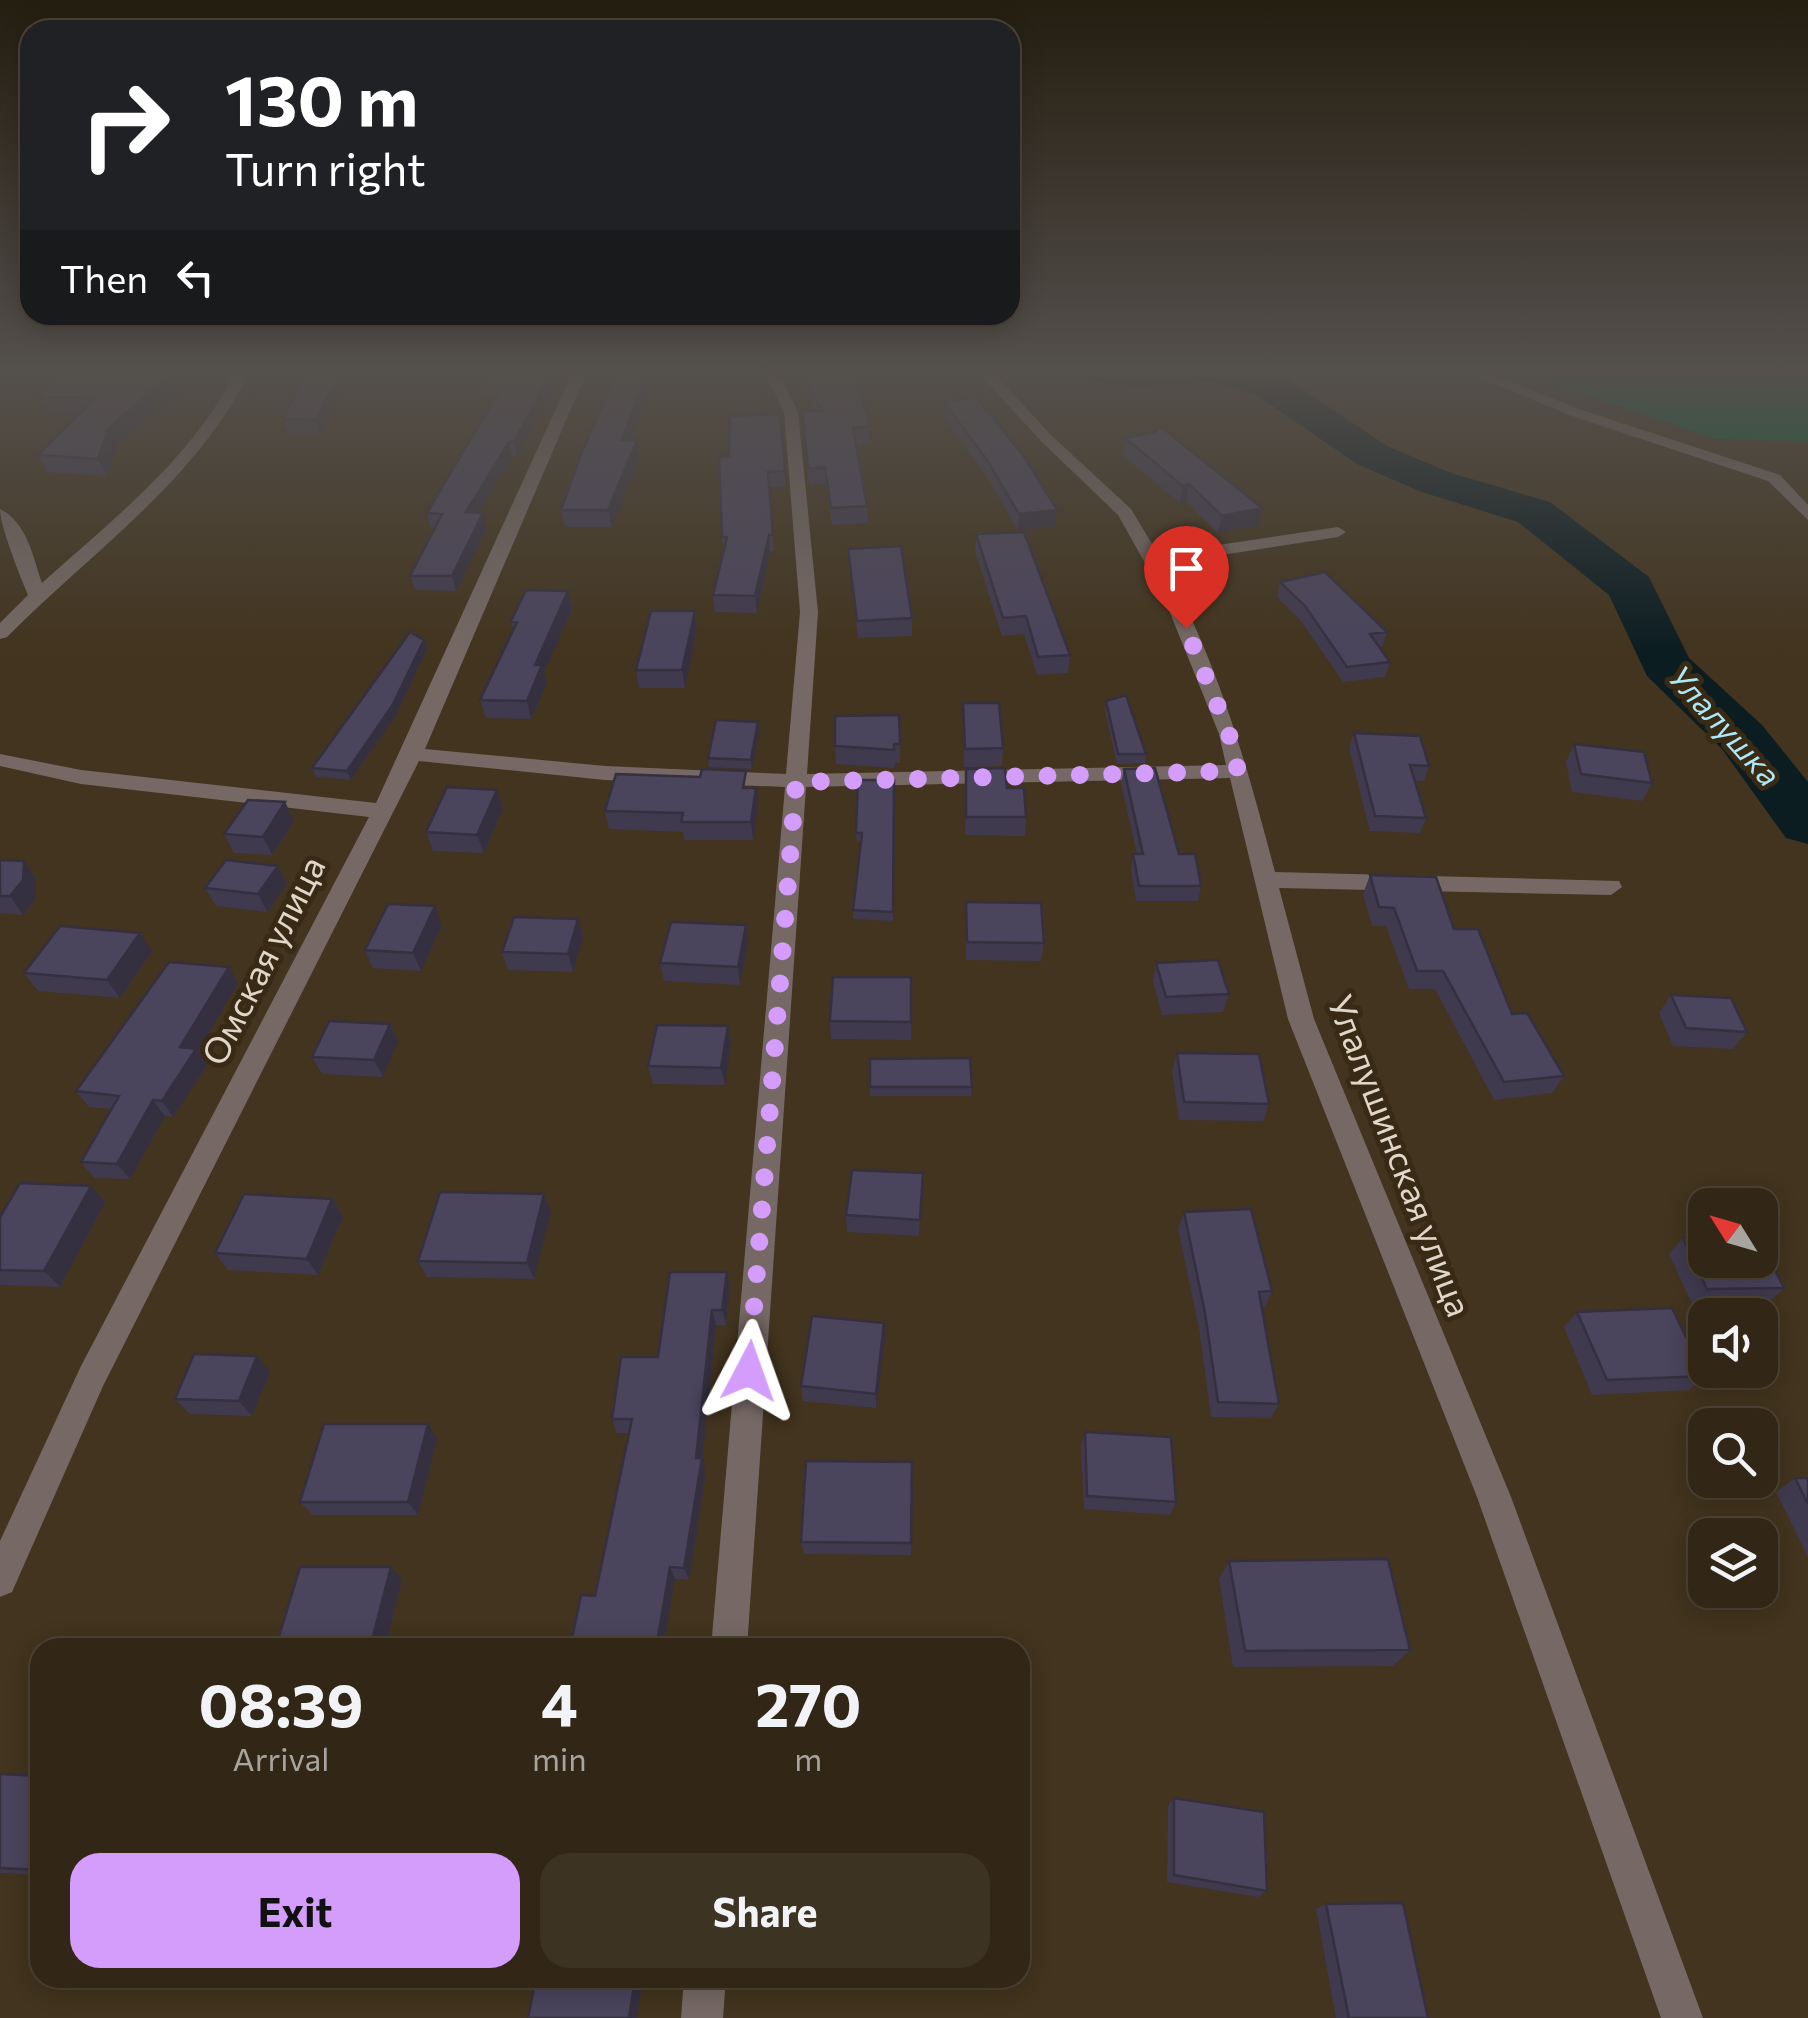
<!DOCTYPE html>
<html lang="en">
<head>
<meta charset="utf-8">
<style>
  :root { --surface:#322716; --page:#3d3323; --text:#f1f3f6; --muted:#a8a5a1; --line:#4d4435; --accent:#d49cfb }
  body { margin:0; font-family:Commissioner,sans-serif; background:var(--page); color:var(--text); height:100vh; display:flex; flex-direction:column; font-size:38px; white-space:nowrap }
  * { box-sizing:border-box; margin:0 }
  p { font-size:32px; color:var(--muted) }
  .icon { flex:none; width:55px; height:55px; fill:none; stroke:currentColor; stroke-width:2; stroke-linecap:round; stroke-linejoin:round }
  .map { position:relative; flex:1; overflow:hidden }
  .side { position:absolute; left:30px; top:1638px; width:1000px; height:350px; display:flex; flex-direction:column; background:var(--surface); border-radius:30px; box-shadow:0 5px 25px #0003,0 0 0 2px var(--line) }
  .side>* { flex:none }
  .guide { position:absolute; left:20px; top:20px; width:1000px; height:305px; border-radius:30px; box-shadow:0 5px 25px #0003,0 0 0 2px var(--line); background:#202124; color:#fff; overflow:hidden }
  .needle { width:65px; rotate:307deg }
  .controls { position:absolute; left:1688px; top:1188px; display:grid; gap:20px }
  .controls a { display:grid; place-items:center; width:90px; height:90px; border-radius:20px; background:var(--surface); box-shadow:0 5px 25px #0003,0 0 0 2px var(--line); font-size:50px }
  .pin { position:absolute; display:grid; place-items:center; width:85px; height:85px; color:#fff; margin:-102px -42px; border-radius:50% 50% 50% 0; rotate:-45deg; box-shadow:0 0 10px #0007 }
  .pin .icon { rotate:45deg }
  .me { position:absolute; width:110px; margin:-55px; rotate:4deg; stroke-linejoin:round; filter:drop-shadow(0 0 8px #0008) }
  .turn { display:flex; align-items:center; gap:35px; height:210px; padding:0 40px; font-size:45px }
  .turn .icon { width:130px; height:130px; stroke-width:2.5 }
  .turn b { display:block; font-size:70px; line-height:85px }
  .then { display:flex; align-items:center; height:95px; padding:0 40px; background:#0003; gap:20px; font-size:38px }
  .eta { display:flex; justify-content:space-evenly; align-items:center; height:170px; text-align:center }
  .eta b { font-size:60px; font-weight:700; line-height:70px }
  .button { display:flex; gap:20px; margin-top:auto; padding:20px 40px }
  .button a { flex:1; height:115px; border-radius:30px; background:var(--accent); color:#111; font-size:40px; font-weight:700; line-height:115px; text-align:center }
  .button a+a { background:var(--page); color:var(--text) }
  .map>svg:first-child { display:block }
  .green { fill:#016137 }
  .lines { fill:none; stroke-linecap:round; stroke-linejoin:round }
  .river { fill:#0c1d22; fill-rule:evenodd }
  .minor { fill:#766965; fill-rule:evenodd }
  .wall { fill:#403a4f }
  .shaded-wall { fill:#343040 }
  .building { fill:#4a445c; stroke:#343040; stroke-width:2.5 }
  .route { stroke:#d49cfb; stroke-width:18; stroke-dasharray:0 32.4 }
  .labels { text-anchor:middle; stroke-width:10; stroke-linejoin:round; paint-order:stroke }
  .far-water-label { font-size:32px; font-style:italic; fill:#aee8f7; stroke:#382a14 }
  .street-label { font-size:35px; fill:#e0d7ca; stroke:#382a14 }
</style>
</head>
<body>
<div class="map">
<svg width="1808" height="2018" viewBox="0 0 1808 2018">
  <rect width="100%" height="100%" fill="#42341e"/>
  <path class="green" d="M1507 369H1808V441L1717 439Z"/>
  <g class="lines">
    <path class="river" d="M1050 369H1255L1286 378 1387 446 1451 473 1550 502 1649 577 1689 658 1762 725 1808 782V844L1786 838 1722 749 1647 676 1609 595 1518 522 1419 491 1357 464 1258 396 1213 382 1136 387 1055 377Z"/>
    <path class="minor" d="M237 369H251C197 481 92 551 7 637L0 639V623L28 595C20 576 0 526 0 509 27 522 33 557 42 583 114 518 193 458 237 369Z
      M574 369H588L425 749 605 766 786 774 800 612 784 412 768 379 756 369H773L781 377 798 412 818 612 807 774 1226 765 1219 734 1162 593 1118 515 1042 442 975 369H990L1052 436 1131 509 1158 554 1338 527 1346 532 1338 537 1163 564C1218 660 1247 766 1275 872L1619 881 1622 887 1611 895 1279 888 1314 1019 1511 1497 1703 2018H1661L1477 1497 1288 1019 1230 778 806 787 747 1648H711L785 787 605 780 419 761 103 1386 12 1592 0 1597V1541L81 1366 369 817 81 784 0 766V754L81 770 376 803Z
      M1459 369H1479L1579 409 1780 475 1808 505V520L1768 481 1569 415Z
      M684 1978H726L723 2018H681Z"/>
  </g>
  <path class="wall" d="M0 369 184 385 116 446 107 476 47 472 38 455 78 415 48 414 40 397 53 380 0 386Z
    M308 369H351L321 434 288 433 283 419Z
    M494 369H562L517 456H512L478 513 487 528 456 591 415 590 410 576 435 528H431L427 513 495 399 484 398 481 384Z
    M618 369H656L631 440 639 457 612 527H565L561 510Z
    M796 369H849L870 426V443L856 444 867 506 868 523 832 525 826 484 809 485 803 428 815 411Z
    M944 402 1055 526 1018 530 986 475 943 417Z
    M780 414 786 487H770L774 551H770L757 613 715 612 713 595 724 552 722 537 729 456Z
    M1125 438 1258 525 1218 533 1186 501 1180 503 1123 455Z
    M976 534 1070 655 1068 673 1037 675 1024 634 1002 636 975 551Z
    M848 549 912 618V636L858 638 849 566Z
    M1280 582 1387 632 1382 647H1380L1390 662 1385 677 1343 682 1301 621 1277 597Z
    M568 591 572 609 544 672 547 683 531 719 486 718 480 700 513 630 511 621Z
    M695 611 697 629 685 688H639L636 670Z
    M427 649 396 715 351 780 316 777 312 768Z
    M1106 701 1146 754 1145 763 1117 764 1105 710Z
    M963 703 1003 748 1002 766 964 767Z
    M759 731 752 769 709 767 708 758Z
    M1354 733 1429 766 1424 781H1415L1426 818 1420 833 1370 831 1349 748Z
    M900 744V763H895L894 768 836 764 835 746Z
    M1574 744 1652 783 1642 801 1572 792 1566 762Z
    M966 769 1007 788 1026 817 1025 836 965 835Z
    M1124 769 1179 854 1201 886 1198 901H1136L1131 869 1133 854H1137L1121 784Z
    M894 780 893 921 853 919V910L861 842H857L856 833Z
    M748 788H756L758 806 753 840H684L683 832 609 829 605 811Z
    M285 802 294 821 272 855 234 853 224 834Z
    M503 808 484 853 433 851 426 832Z
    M0 860 24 861 36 880V898L23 915 0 913Z
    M278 866 287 884 267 912 216 906 205 888Z
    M1370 875 1454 929 1512 1014 1564 1076 1552 1093 1494 1100 1435 989H1409L1386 926H1372L1363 894Z
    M966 902 1044 943 1041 961 966 960Z
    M578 919 583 937 573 972 508 970 502 952Z
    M442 925 421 971 373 968 365 950Z
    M140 933 152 951 120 998 38 991 24 973Z
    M748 943 740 985 664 981 660 963Z
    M1156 963 1229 994 1223 1012 1162 1015 1153 981Z
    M911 977V1040L831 1039 830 1021Z
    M238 983 198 1051 207 1065 173 1117 165 1116 130 1179 94 1178 81 1162 112 1109 89 1107 76 1091Z
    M1671 995 1747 1032 1733 1049 1673 1046 1659 1013Z
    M390 1024 398 1041 383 1077 322 1074 312 1057Z
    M728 1026 731 1044 725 1085 653 1084 648 1066Z
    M1177 1053 1269 1104 1263 1121 1179 1120 1172 1071Z
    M870 1059 972 1087 971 1096H870Z
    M923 1173 919 1236 847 1232 846 1215Z
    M544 1194 551 1211 534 1279 427 1277 418 1261Z
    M332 1199 343 1216 318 1275 228 1270 215 1253Z
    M105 1202 60 1287 0 1285V1217Z
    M1184 1212 1272 1291 1265 1307H1262L1279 1404 1271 1418 1211 1417 1199 1328 1178 1229Z
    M1683 1238 1784 1288 1767 1304H1692L1669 1254Z
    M727 1272 730 1287 726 1325H716L702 1458 706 1472 689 1580 675 1579 595 1596 629 1433H617L612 1419Z
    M1577 1312 1705 1376 1689 1390 1592 1395 1564 1327Z
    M885 1339 876 1408 803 1401 801 1386Z
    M270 1371 252 1416 190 1414 175 1399Z
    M1085 1432 1176 1502 1170 1515 1084 1509 1081 1446Z
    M437 1439 418 1515H313L300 1502Z
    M912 1462 911 1555 804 1554 801 1542Z
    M1795 1478H1808V1557L1776 1492Z
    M1229 1561 1410 1650 1393 1666 1233 1667 1219 1579Z
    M391 1567 402 1579 385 1648H288L278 1640Z
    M0 1774 40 1776V1875L0 1873Z
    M1174 1798 1267 1891 1258 1897 1167 1882 1168 1806Z
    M1326 1904 1428 2018H1336L1316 1909Z"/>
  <path class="shaded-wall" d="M0 369H71L75 378 0 386Z
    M176 369H193L184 385 116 446 107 476 98 459 108 429Z
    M341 369H351L321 434 316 420Z
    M553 369H562L517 456 514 442Z
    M648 369H656L625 457 622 440Z
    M637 440 639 457 612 527 608 510Z
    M509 442 512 456 470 527 466 512Z
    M1189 484 1186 501 1180 503 1183 486Z
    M1262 508 1258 525 1218 533 1222 516Z
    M1057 510 1055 526 1018 530 1019 514Z
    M483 513 487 528 456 591 452 576Z
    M769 535 770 551 757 613 755 596Z
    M568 591 572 609 544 672 547 683 531 719 527 701 535 665Z
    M695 611 697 629 685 688 682 670Z
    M424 640 427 649 396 715 351 780 347 771Z
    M758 722 759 731 752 769 751 760Z
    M756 788 758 806 753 840 751 822Z
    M497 790 503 808 484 853 477 835Z
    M285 802 294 821 272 855 263 837Z
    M24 861 36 880V898L23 915 10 896Z
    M278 866 287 884 267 912 258 894Z
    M435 906 442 925 421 971 413 953Z
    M578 919 583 937 573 972 568 954Z
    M746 925 748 943 740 985 738 967Z
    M140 933 152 951 120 998 107 980Z
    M229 967 238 983 198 1051 207 1065 173 1117 162 1101 180 1047Z
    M390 1024 398 1041 383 1077 374 1060Z
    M728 1026 731 1044 725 1085 721 1068Z
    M153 1100 165 1116 130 1179 117 1164Z
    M91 1186 105 1202 60 1287 44 1271Z
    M544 1194 551 1211 534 1279 527 1263Z
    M332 1199 343 1216 318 1275 307 1259Z
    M727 1272 730 1287 726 1325 722 1310Z
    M712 1310 716 1325 702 1462V1458L706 1472 689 1580 684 1568Z
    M884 1323 885 1339 876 1408V1394Z
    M257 1356 270 1371 252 1416 239 1401Z
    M428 1424 437 1439 418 1515 408 1502Z
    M391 1567 402 1579 385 1648H381L372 1640Z
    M670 1567 675 1579 663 1648H656Z
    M635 1978H643L637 2018H629Z"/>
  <path class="building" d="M61 369H176L108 429 98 459 38 455 95 398 40 397Z
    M308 369H341L316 420 283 419Z
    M494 369H553L514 442H509L466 512 483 513 452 576H410L442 514 427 513 502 386 481 384Z
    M618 369H648L622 440H637L608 510H561L580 457Z
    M802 369H849L861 393 870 426 853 428 867 506 831 508 825 467 808 468 802 411H822Z
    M976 397 1025 458 1057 510 1019 514 987 460 944 402Z
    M780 414 785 471 768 472 773 535H769L755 596 713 595 727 537H722L719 457 729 456 730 416Z
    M1160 426 1262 508 1222 516 1189 484 1183 486 1125 438 1155 432Z
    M1024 532 1070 655 1038 657 1026 616 1003 618 976 534Z
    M901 546 912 618 857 621 848 549Z
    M1325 572 1387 632 1370 634 1390 662 1347 667 1305 606 1280 582Z
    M526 590 568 591 535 665H542L527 701 480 700 517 622 511 621Z
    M651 611H695L682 670H636Z
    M410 632 424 640 392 706 347 771 312 768Z
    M1126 695 1146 754H1118L1106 701Z
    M963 703H999L1003 748 965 749Z
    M899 715 900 744H894V750L835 746V716Z
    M716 720 758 722 751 760 708 758Z
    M1354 733 1420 736 1429 766 1410 765 1426 818 1375 816Z
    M1574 744 1644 752 1652 783 1581 774Z
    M1005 768 1007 788H1024L1026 817H966V769Z
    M1155 768 1179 854H1195L1201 886H1139L1133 854H1143L1124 769Z
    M702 769 746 771 743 788H756L751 822H681L683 813 605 811 616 774 700 777Z
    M858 780H894L893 912 853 910 862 833H856Z
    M447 787 497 790 477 835 426 832Z
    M248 800 285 802 263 837 224 834Z
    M0 860 24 861 23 880 10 896H0Z
    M226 860 278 866 258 894 205 888Z
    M1370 875 1436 877 1454 929H1478L1512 1014 1527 1013 1564 1076 1504 1082 1443 971H1417L1394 908 1379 907Z
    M966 902 1041 903 1044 943 967 942Z
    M388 904 435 906 413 953 365 950Z
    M514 917 578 919 568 954 502 952Z
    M671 922 746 925 738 967 660 963Z
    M60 926 140 933 107 980 24 973Z
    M1218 960 1229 994 1166 997 1156 963Z
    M169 962 229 967 180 1047 196 1049 162 1101 153 1100 117 1164 81 1162 119 1096 76 1091Z
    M833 977H911V1022L830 1021Z
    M1671 995 1731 998 1747 1032 1686 1028Z
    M329 1021 390 1024 374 1060 312 1057Z
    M657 1025 728 1026 721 1068 648 1066Z
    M1177 1053 1259 1054 1269 1104 1184 1102Z
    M970 1058 972 1087H870V1059Z
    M852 1170 923 1173 920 1220 846 1215Z
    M20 1183 91 1186 44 1271 0 1270V1217Z
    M440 1192 544 1194 527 1263 418 1261Z
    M244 1194 332 1199 307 1259 215 1253Z
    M1251 1209 1272 1291 1259 1292 1279 1404 1218 1402 1205 1313 1184 1212Z
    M1683 1238H1705V1260H1760V1240L1784 1288 1707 1289Z
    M670 1272H727L722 1310H712L696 1458H702L684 1568 670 1567 656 1648H570L581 1595 595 1596 632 1419H612L621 1357H658Z
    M1672 1308 1705 1376 1607 1380 1577 1312Z
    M812 1316 884 1323 876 1394 801 1386Z
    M194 1354 257 1356 239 1401 175 1399Z
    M324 1424H428L408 1502H300Z
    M1085 1432 1171 1437 1176 1502 1087 1496Z
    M806 1461 912 1462 911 1543 801 1542Z
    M1795 1478H1808V1504Z
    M1388 1559 1410 1650 1245 1651 1229 1561Z
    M300 1567H391L372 1640H278Z
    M828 1644 867 1648H828Z
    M0 1774 40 1776V1870L0 1868Z
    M1174 1798 1264 1812 1267 1891 1174 1875Z
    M1403 1903 1428 2018H1349L1326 1904Z
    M536 1978H635L629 2018H528Z"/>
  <linearGradient id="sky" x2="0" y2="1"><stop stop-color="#241d10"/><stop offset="0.57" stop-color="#54504c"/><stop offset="1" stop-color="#54504c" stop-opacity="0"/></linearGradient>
  <rect width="1808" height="652" fill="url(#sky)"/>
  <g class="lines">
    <path class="route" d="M749 1371 796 782 1238 771 1229 734 1186 628"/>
  </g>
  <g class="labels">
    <g class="far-water-label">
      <text transform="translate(1724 726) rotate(48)" y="11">Улалушка</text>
    </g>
    <g class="street-label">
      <text transform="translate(264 961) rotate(-63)" y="12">Омская улица</text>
      <text transform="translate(1399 1156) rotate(69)" y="12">Улалушинская улица</text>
    </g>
  </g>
</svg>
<div class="controls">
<a><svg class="needle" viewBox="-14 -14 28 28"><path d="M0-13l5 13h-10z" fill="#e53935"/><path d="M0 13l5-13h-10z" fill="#a8a5a1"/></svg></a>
<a><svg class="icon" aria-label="sound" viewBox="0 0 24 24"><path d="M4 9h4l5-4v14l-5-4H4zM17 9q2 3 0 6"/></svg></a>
<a><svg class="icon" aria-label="search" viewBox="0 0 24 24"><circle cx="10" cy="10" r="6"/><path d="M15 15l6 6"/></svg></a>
<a><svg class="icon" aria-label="layers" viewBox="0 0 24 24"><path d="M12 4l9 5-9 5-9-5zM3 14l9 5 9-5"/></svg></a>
</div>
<div class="pin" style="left:1186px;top:628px;background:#d93025"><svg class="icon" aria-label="arrive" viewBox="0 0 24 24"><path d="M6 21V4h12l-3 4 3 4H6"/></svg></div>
<svg class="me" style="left:749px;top:1371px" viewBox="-20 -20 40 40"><path d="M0-17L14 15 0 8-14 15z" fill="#d49cfb" stroke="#fff" stroke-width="4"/></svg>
<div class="guide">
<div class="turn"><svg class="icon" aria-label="right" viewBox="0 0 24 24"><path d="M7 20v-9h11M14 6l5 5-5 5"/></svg><div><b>130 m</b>Turn right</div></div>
<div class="then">Then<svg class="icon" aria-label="left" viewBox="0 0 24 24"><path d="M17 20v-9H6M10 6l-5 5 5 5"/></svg></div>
</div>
<section class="side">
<div class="eta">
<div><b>08:39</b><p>Arrival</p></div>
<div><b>4</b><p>min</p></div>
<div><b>270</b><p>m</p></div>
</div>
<div class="button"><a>Exit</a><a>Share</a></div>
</section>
</div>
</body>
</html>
